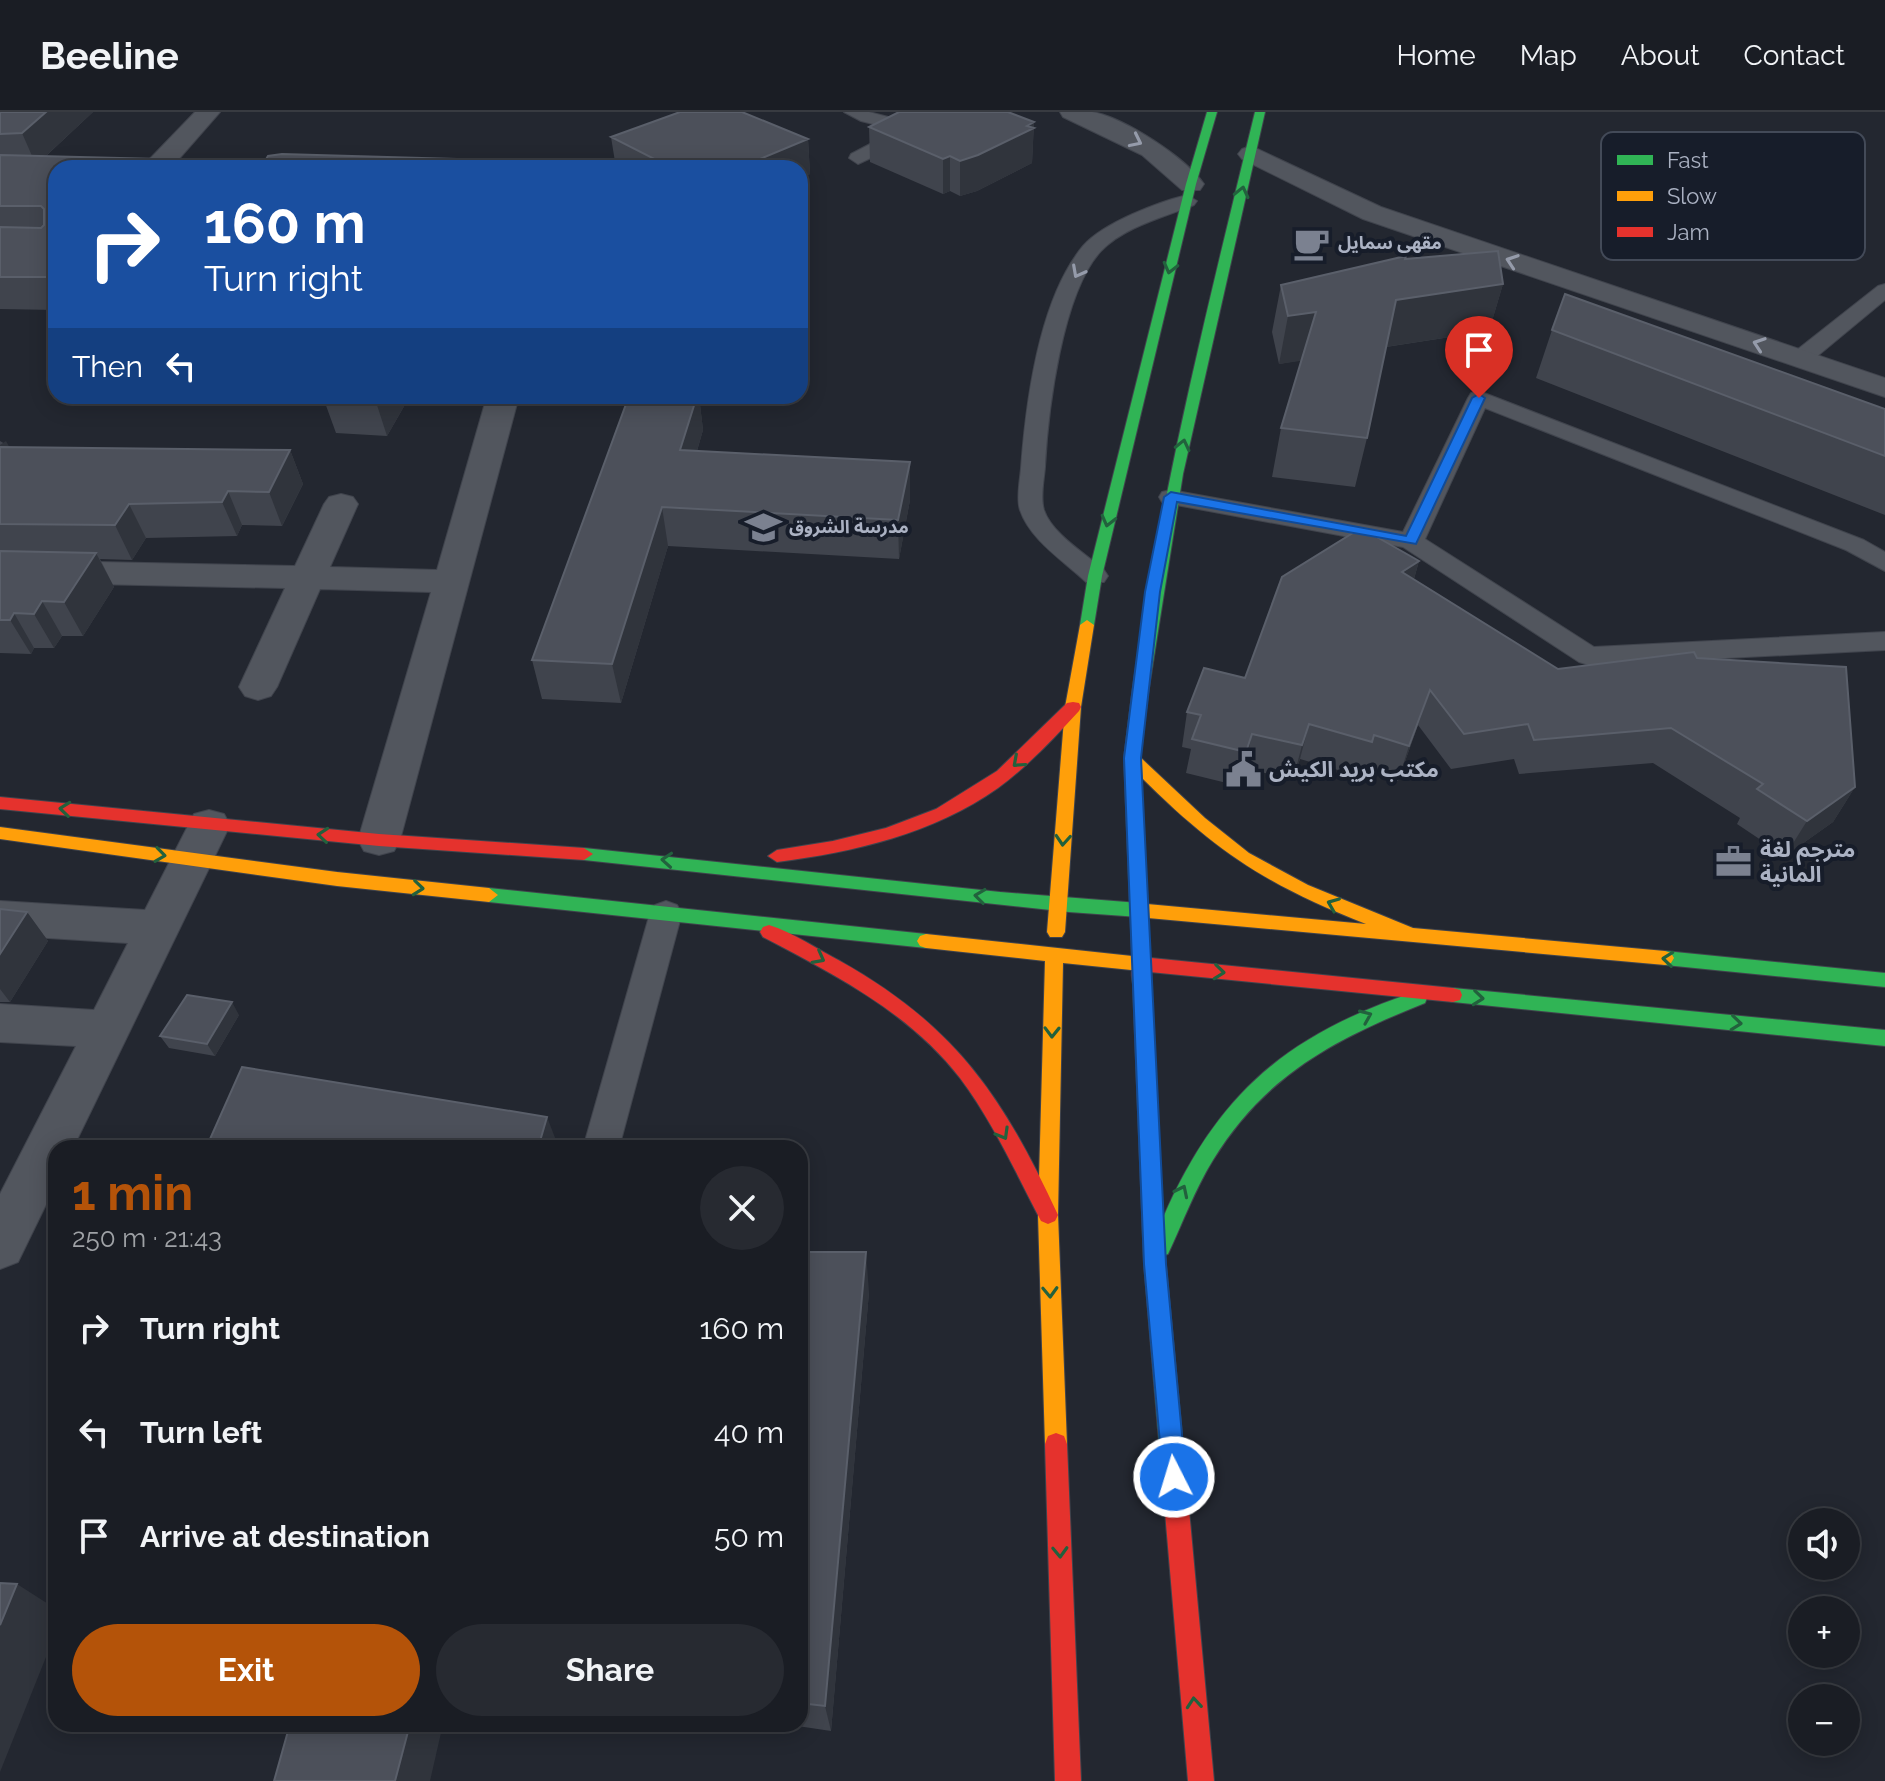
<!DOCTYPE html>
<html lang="en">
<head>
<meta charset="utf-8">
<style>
  :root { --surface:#1a1d24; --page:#272a31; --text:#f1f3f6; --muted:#9fa2a6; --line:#383b41; --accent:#b45309 }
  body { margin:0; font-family:Raleway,"Noto Sans Arabic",sans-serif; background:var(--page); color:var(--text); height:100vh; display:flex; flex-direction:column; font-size:30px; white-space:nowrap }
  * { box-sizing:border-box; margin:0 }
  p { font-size:26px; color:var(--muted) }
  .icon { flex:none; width:44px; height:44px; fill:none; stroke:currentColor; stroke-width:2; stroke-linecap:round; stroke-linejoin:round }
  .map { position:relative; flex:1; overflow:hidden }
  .details { position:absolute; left:48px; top:1028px; width:760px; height:592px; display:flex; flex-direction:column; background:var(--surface); border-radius:24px; box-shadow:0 4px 20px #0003,0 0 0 2px var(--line) }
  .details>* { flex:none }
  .banner { position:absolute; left:48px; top:48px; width:760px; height:244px; border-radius:24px; box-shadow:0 4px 20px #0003,0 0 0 2px var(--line); background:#1a4fa0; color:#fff; overflow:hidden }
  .controls { position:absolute; left:1788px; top:1396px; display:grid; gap:16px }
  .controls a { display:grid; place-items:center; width:72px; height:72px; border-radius:50%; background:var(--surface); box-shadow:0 4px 20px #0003,0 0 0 2px var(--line); font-size:40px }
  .pin { position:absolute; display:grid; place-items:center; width:68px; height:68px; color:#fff; margin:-82px -34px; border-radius:50% 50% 50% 0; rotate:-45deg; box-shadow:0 0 8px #0007 }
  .pin .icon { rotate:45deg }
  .me { position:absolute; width:88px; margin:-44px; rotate:355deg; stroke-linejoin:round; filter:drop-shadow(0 0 6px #0008) }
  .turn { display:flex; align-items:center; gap:28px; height:168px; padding:0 24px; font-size:36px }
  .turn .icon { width:104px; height:104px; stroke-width:2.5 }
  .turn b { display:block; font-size:56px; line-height:68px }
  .then { display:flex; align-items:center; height:76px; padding:0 24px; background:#0003; gap:16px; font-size:30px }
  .round { display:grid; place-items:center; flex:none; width:84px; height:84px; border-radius:42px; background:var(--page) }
  .head { display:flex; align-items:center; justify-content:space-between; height:136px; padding:0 24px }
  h1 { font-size:48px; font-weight:700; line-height:60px; color:var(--accent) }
  .cta { display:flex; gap:16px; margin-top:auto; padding:16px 24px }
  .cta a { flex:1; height:92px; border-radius:48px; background:var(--accent); color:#fff; font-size:32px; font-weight:700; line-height:92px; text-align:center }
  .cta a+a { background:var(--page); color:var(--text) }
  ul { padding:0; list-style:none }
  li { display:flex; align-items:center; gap:24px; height:104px; padding:0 24px }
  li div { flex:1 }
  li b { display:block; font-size:30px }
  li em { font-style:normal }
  header { display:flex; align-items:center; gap:48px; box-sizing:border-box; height:112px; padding:0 40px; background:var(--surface); border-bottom:2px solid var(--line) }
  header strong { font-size:38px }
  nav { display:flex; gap:44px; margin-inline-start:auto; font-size:28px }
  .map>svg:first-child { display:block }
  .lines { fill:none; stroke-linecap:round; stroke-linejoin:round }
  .lane-casing { stroke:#40444d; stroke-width:2 }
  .street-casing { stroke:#40444d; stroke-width:2 }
  .fast-casing { stroke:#40444d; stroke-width:2 }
  .slow-casing { stroke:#40444d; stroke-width:2 }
  .jam-casing { stroke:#40444d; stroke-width:2 }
  .lane { fill:#52565e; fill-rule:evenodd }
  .street { fill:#52565e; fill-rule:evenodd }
  .fast { fill:#30b455; fill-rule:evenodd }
  .slow { fill:#ff9f0a; fill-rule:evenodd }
  .jam { fill:#e5322d; fill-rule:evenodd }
  .wall { fill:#40444d }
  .shaded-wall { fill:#30343c }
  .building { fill:#4c505a; stroke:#5a5f6a; stroke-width:2 }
  .oneway { stroke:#959baa }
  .oneway2 { stroke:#22613d }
  .route { fill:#1a73e8; stroke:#114b97; stroke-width:2 }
  .labels { text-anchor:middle; stroke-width:8; stroke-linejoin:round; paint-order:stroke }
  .far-poi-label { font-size:18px; font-weight:bold; fill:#abb2c3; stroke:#171d2a; text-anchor:start }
  .poi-label { font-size:22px; font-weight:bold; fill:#abb2c3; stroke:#171d2a; text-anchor:start }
  .key { fill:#171d2a; stroke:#434a58; stroke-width:2 }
  .key-label { font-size:22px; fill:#abb2c3 }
</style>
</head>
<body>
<header>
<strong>Beeline</strong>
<nav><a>Home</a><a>Map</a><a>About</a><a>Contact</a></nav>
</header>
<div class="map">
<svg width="1885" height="1669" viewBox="0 0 1885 1669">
  <rect width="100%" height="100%" fill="#232730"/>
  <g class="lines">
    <defs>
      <path id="lane" d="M844 0H869L900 8 930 0H955L952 4 914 17 916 19 905 30 858 52 849 46 851 42 897 18 861 9Z
        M1187 83 1197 89 1194 93C1164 105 1124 115 1101 139 1062 181 1048 299 1045 355 1044 368 1040 385 1044 398 1052 422 1086 442 1104 458L1108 464 1104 470H1086C1064 449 1030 428 1020 398 1016 386 1020 369 1021 356 1026 289 1039 187 1083 134 1103 111 1158 90 1187 83Z
        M1885 172V188L1809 251H1793L1790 246 1793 241 1878 174Z
        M1479 279 1864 428 1885 440V459L1846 438 1485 296 1425 427 1594 535 1885 520V538L1589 553 1579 550 1403 435 1171 392 1162 390 1159 385 1162 380 1171 378 1403 420 1468 286 1471 281Z
        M666 789 677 793 682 801 619 1036H583L650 801 655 793Z"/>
      <path id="street" d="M195 0H220L171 56H141Z
        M1060 0C1070 0 1082 0 1092 0 1124 5 1186 46 1204 72L1200 78H1182L1142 43 1063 5Z
        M1251 34 1381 95 1885 266V285L1363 107 1242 47 1238 42 1242 37Z
        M487 284H519L400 728 394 739 379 743 364 739 358 728 431 480 320 477 277 575 271 584 258 588 245 584 239 575 285 476 0 470V448L295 454 324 392 329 385 341 382 353 385 358 392 330 455 437 458Z
        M209 698 224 702 230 713 73 1036H56V1072L18 1150 0 1157V1082L76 934 0 930V892L94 898 128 831 0 823V789L145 798 194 702Z"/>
      <path id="fast" d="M1207 0H1217L1196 72 1102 464 1094 513 1087 518 1080 513 1088 464 1186 72Z
        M1255 0H1265L1183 362 1148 582 1140 587 1132 582C1160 385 1208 193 1255 0Z
        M584 736 1000 780 1139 791 1148 798 1139 805 1069 800 584 748 575 742Z
        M489 776 926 822 932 824 935 829 932 834 926 836 489 790 480 783Z
        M1665 839 1885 861V875L1665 853 1659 851 1656 846 1659 841Z
        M1142 867 1148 869 1151 874 1163 1106C1217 981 1289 921 1418 879L1425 881 1427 886 1425 891C1335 927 1265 963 1213 1048 1195 1077 1183 1110 1168 1142L1165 1143 1186 1365 1182 1373 1174 1376 1166 1373 1162 1365 1144 1152 1133 874 1136 869Z
        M1453 876 1885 918V934L1453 890 1446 888 1444 883 1446 878Z"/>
      <path id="slow" d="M1087 508 1094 513 1081 595 1065 820 1062 825H1050L1047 820 1065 595 1080 513Z
        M1140 577 1148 582 1140 645 1205 706 1249 741 1308 773 1413 816 1665 839 1671 841 1674 846 1671 851 1665 853 1148 806 1150 852 1147 857 1141 859 1063 851 1058 1103 1067 1332 1064 1340 1056 1343 1048 1340 1045 1332 1038 1103 1045 849 926 836 920 834 917 829 920 824 926 822 1132 844 1124 646 1132 582ZM1141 665C1215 739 1268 774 1366 812L1147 792Z
        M0 715 337 760 489 776 498 783 489 790 337 774 0 727Z"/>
      <path id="jam" d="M1073 590 1079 591 1081 595 1079 599C1054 626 1028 654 998 676 933 722 854 740 777 750L768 744 777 738 833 729 886 716 936 697 997 659 1067 591Z
        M0 685 379 722 584 736 593 742 584 748 379 734 0 697Z
        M769 813C794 821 817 837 840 849 956 914 1003 985 1058 1103L1055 1109 1048 1112 1041 1109C1016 1061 993 1010 960 966 910 901 834 862 763 825L760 820 763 815Z
        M1141 845 1453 876 1460 878 1462 883 1460 888 1453 890 1150 860 1148 879H1136C1131 871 1130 856 1135 847Z
        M1056 1321 1064 1324 1067 1332 1081 1669H1055L1045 1332 1048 1324Z
        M1174 1354 1182 1357 1186 1365 1214 1669H1188L1162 1365 1166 1357Z"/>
    </defs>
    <use href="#lane" class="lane-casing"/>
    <use href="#street" class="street-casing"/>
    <use href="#fast" class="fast-casing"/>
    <use href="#slow" class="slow-casing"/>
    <use href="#jam" class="jam-casing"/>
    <use href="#lane" class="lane"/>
    <use href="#street" class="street"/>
    <use href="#fast" class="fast"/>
    <use href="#slow" class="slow"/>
    <use href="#jam" class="jam"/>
  </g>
  <path class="wall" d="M0 0H93L46 44 240 49H532L533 56H56V198L0 197Z
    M1034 10 1032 51 977 79 960 84 950 79 943 82 870 50 869 15Z
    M611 25 808 27 810 62 800 67V56H616Z
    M1405 147 1503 172 1489 219 1386 235 1367 326 1355 375 1272 365 1281 316 1302 248 1279 252 1272 220 1281 173Z
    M1552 218 1885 297V403L1536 266Z
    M327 284H410L387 324 336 321 324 288Z
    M629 284H699L703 318 697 339 910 388 899 447 668 434 621 591 542 587 532 548Z
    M0 329 10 335 290 338 303 372 282 414 242 413 237 424 146 426 132 448 100 447 114 475 83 524H62L54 536H34L31 542 0 541Z
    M1419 449 1414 467 1558 557 1697 546 1855 675 1833 710 1785 744 1737 712 1740 706 1653 651 1519 662 1514 647 1451 657 1418 613 1398 669 1364 658 1362 665 1300 647 1293 668 1245 656 1239 674 1186 661 1191 637 1182 635 1187 600 1245 566Z
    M0 797 27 800 48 829 10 890H0Z
    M239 903 215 944 169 936 160 924Z
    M800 1140 869 1180 831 1619 784 1612H800Z"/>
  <path class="shaded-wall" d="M46 0H93L36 53 22 21Z
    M1034 10 1032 51 977 79 960 84V49Z
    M808 27 810 62 800 67V56H738Z
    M950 44V79L943 82V47Z
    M1503 172 1489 219 1385 235 1396 188Z
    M1316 200 1307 248 1279 252 1288 204Z
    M380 284H410L387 324 376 290Z
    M697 284H699L703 318 686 376 680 338Z
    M6 329 25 363 0 340V333Z
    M290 338 303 372 282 414 269 380Z
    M910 350V388L899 447 898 408Z
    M228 379 242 413 237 424 222 390Z
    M129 392 146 426 132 448 115 413Z
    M662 395 668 434 621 591 612 552Z
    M96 441 114 475 83 524 64 490Z
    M1419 449 1409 484 1402 460Z
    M42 489 62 524 54 536 34 502Z
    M14 501 34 536 31 542 10 508Z
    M1430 578 1418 613 1398 669 1409 634Z
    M1309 612 1300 647 1293 668 1302 633Z
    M1252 622 1245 656 1239 674 1246 640Z
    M1855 675 1833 710 1785 744 1807 709Z
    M27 800 48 829 10 890 0 877V842Z
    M232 890 239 903 215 944 207 932Z
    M547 1005 559 1036H538Z
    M866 1140 869 1180 831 1619 825 1594Z
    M17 1472 56 1497V1520L0 1660V1513Z
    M410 1612H443L430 1669H395Z"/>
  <path class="building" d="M0 0H46L22 21 0 22Z
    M680 0H742L808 27 738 56H672L611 25Z
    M899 0H1008L1034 10 1027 14 1034 16 978 43 960 49 950 44 943 47 869 15Z
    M282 42 532 49 528 56H56V165H0V115L41 116 44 113V97L41 94H0V43L240 49H265L268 44Z
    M1498 139 1503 172 1396 188 1367 326 1281 316 1316 200 1288 204 1281 173 1406 144 1405 147Z
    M1565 182 1885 297V344L1552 218Z
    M327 284H380L376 290 324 288Z
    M629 284H697L680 338 910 350 898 408 662 395 612 552 532 548Z
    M0 335 290 338 269 380 228 379 222 390 129 392 115 413 0 412Z
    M1361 416 1419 449 1402 460 1558 557 1694 540 1697 546 1846 555 1855 675 1807 709 1757 677 1763 672 1671 616 1534 628 1528 612 1464 622 1430 578 1409 634 1374 623 1372 630 1309 612 1302 633 1252 622 1246 640 1192 627 1201 603 1187 600 1204 556 1245 566 1282 465Z
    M0 439 96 441 64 490 42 489 34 502 14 501 10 508H0Z
    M0 797 27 800 0 842Z
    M187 883 232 890 207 932 160 924Z
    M242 955 547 1005 538 1036H206Z
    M800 1140H866L825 1594 800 1591Z
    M0 1471 17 1472 0 1513Z
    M290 1612H410L395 1669H274Z"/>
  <defs><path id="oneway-chevron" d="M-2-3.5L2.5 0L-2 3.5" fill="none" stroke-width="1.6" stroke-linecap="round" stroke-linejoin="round" transform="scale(2)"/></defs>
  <g class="oneway">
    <use href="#oneway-chevron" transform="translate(1136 29) rotate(26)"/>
    <use href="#oneway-chevron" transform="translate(1512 149) rotate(-161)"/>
    <use href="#oneway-chevron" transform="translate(1078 160) rotate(118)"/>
    <use href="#oneway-chevron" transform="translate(1759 232) rotate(-161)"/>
  </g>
  <g class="oneway2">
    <use href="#oneway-chevron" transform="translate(1242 80) rotate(-77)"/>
    <use href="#oneway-chevron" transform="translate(1170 156) rotate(104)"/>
    <use href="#oneway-chevron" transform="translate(1183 333) rotate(-77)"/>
    <use href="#oneway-chevron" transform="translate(1108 409) rotate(104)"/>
    <use href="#oneway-chevron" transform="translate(1018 650) rotate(138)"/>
    <use href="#oneway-chevron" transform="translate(65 697) rotate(-174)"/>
    <use href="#oneway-chevron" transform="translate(323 723) rotate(-175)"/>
    <use href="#oneway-chevron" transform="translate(1063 728) rotate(94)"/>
    <use href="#oneway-chevron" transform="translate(160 743) rotate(8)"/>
    <use href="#oneway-chevron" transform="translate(667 748) rotate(-176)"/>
    <use href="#oneway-chevron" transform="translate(418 776) rotate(6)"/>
    <use href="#oneway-chevron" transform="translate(980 784) rotate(-173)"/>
    <use href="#oneway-chevron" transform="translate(1333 792) rotate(-158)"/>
    <use href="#oneway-chevron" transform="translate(819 846) rotate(28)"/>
    <use href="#oneway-chevron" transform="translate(1668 847) rotate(-174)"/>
    <use href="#oneway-chevron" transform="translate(1219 860) rotate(6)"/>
    <use href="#oneway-chevron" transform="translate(1478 886) rotate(6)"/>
    <use href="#oneway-chevron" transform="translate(1366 904) rotate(-23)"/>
    <use href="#oneway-chevron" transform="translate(1736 911) rotate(6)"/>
    <use href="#oneway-chevron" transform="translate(1052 920) rotate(91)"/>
    <use href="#oneway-chevron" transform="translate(1003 1022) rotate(60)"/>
    <use href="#oneway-chevron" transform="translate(1182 1079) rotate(-64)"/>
    <use href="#oneway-chevron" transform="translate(1050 1180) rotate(88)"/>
    <use href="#oneway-chevron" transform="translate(1060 1440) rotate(88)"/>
    <use href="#oneway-chevron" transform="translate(1194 1591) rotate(-95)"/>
  </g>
  <path class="route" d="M1479 282 1485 286 1416 432 1177 390 1160 480 1141 646 1166 1152 1186 1365 1182 1373 1174 1377 1166 1373 1163 1365 1144 1152 1124 646 1145 480 1164 385 1171 380 1406 424 1472 286Z"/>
  <defs>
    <symbol id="cafe-bare" viewBox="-9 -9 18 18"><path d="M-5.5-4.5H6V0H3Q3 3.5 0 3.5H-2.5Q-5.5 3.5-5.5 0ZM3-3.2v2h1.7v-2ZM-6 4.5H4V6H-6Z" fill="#7b8190" stroke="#171d2a" stroke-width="2.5" paint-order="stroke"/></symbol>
    <symbol id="school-bare" viewBox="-9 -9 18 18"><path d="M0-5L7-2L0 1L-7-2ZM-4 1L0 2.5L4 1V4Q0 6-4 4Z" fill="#7b8190" stroke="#171d2a" stroke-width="2.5" paint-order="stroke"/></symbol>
    <symbol id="civic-bare" viewBox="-9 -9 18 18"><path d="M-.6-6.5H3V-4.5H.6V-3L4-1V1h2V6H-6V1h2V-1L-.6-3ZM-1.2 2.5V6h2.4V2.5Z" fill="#7b8190" stroke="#171d2a" stroke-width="2.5" paint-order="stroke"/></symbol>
    <symbol id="office-bare" viewBox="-9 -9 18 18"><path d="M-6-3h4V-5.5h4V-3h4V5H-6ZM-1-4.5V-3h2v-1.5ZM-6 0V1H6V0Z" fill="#7b8190" stroke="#171d2a" stroke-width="2.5" paint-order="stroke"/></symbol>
  </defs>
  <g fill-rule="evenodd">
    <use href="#cafe-bare" x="1286" y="106" width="51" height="51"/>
    <use href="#school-bare" x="738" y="390" width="51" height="51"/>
    <use href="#civic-bare" x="1218" y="632" width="51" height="51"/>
    <use href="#office-bare" x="1708" y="724" width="51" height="51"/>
  </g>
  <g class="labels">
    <g class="far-poi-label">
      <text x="1338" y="137">مقهى سمايل</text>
      <text x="789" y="421">مدرسة الشروق</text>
    </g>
    <g class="poi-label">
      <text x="1269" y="665">مكتب بريد الكيش</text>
      <text x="1760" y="745">مترجم لغة<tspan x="1760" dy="25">المانية</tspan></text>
    </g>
  </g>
  <rect x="1601" y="20" width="264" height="128" rx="12" class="key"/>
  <rect x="1617" y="43" width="36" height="10" fill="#30b455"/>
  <rect x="1617" y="79" width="36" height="10" fill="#ff9f0a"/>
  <rect x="1617" y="115" width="36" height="10" fill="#e5322d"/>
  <g class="key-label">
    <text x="1667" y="56">Fast</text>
    <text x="1667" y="92">Slow</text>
    <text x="1667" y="128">Jam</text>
  </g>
</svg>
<div class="controls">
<a><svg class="icon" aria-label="sound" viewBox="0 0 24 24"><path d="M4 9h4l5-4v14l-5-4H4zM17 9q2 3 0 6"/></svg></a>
<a>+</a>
<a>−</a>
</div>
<div class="pin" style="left:1479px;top:286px;background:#d93025"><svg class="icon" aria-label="arrive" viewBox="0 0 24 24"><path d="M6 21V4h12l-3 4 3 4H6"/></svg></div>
<svg class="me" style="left:1174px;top:1365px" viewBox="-20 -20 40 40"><circle r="17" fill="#1a73e8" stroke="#fff" stroke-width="3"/><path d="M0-11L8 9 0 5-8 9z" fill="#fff"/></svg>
<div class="banner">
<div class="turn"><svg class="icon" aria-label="right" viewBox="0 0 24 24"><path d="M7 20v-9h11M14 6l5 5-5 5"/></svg><div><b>160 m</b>Turn right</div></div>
<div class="then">Then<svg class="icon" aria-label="left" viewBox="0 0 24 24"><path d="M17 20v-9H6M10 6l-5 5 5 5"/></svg></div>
</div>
<section class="details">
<div class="head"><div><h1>1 min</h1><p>250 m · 21:43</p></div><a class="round"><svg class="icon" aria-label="close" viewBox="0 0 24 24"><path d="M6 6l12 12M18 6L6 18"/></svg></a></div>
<ul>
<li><svg class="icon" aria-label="right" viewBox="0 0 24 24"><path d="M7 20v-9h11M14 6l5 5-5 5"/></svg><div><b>Turn right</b></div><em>160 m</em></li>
<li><svg class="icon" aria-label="left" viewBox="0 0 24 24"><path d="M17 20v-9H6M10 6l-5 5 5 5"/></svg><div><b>Turn left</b></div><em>40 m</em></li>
<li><svg class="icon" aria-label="arrive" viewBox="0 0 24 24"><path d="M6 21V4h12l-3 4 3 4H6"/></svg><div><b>Arrive at destination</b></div><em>50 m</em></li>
</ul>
<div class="cta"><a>Exit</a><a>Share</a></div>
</section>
</div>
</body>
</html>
